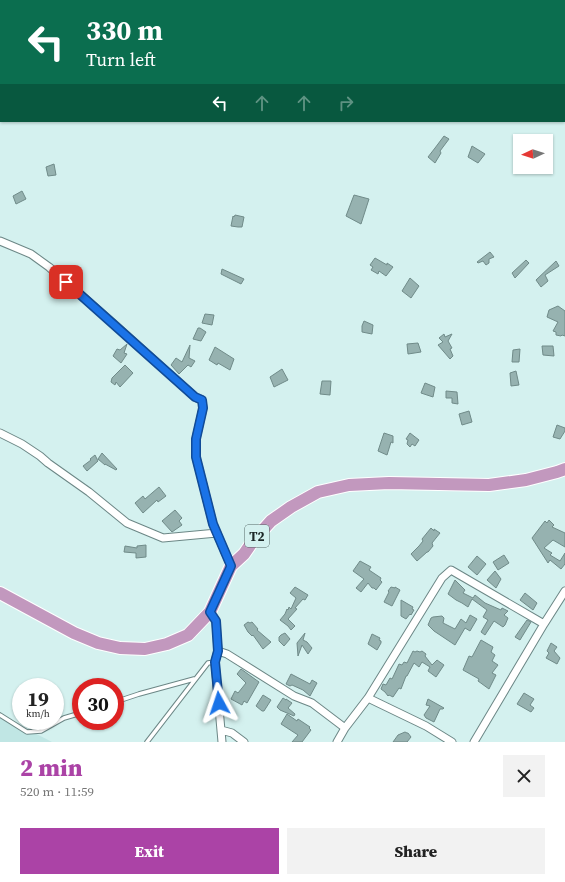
<!DOCTYPE html>
<html lang="en">
<head>
<meta charset="utf-8">
<style>
  :root { --surface:#fff; --page:#f2f2f2; --text:#222; --muted:#767676; --accent:#ab43a6 }
  body { margin:0; font-family:"Source Serif 4",serif; background:var(--page); color:var(--text); height:100vh; display:flex; flex-direction:column; font-size:15px; white-space:nowrap }
  * { box-sizing:border-box; margin:0 }
  p { font-size:13px; color:var(--muted) }
  .icon { flex:none; width:22px; height:22px; fill:none; stroke:currentColor; stroke-width:2; stroke-linecap:round; stroke-linejoin:round }
  .map { position:relative; height:742px; overflow:hidden }
  .sheet { display:flex; flex-direction:column; background:var(--surface); flex:1 }
  .sheet>* { flex:none }
  .hud { position:absolute; left:0px; top:0px; width:565px; height:122px; box-shadow:0 1px 3px #0004; background:#0b6e4f; color:#fff; overflow:hidden }
  .needle { width:26px; rotate:266deg }
  .controls { position:absolute; left:513px; top:134px; display:grid; gap:8px }
  .controls a { display:grid; place-items:center; width:40px; height:40px; border-radius:0px; background:var(--surface); box-shadow:0 1px 3px #0004; font-size:20px }
  .speed { position:absolute; left:12px; top:678px; display:flex; gap:8px; font-size:20px; font-weight:700; text-align:center }
  .speed>* { display:grid; place-content:center; width:52px; height:52px; border-radius:50%; background:var(--surface); box-shadow:0 1px 3px #0004; line-height:1 }
  .speed small { font-size:10px; font-weight:400 }
  .speed .limit { border:6px solid #d22; background:#fff; color:#111 }
  .pin { position:absolute; display:grid; place-items:center; width:34px; height:34px; color:#fff; margin:-17px; border-radius:8px; box-shadow:0 2px 6px #0006 }
  .me { position:absolute; width:44px; margin:-22px; rotate:355deg; stroke-linejoin:round; filter:drop-shadow(0 0 3px #0008) }
  .turn { display:flex; align-items:center; gap:14px; height:84px; padding:0 20px; font-size:18px }
  .turn .icon { width:52px; height:52px; stroke-width:2.5 }
  .turn b { display:block; font-size:28px; line-height:34px }
  .lanes { display:flex; align-items:center; height:38px; padding:0 20px; background:#0003; justify-content:center; gap:20px; direction:ltr }
  .lanes .off { opacity:.35 }
  .round { display:grid; place-items:center; flex:none; width:42px; height:42px; border-radius:0px; background:var(--page) }
  .headline { display:flex; align-items:center; justify-content:space-between; height:68px; padding:0 20px }
  h1 { font-size:24px; font-weight:800; line-height:30px; color:var(--accent) }
  .cta { display:flex; gap:8px; margin-top:auto; padding:8px 20px }
  .cta a { flex:1; height:46px; border-radius:0px; background:var(--accent); color:#fff; font-size:16px; font-weight:800; line-height:46px; text-align:center }
  .cta a+a { background:var(--page); color:var(--text) }
  .map>svg:first-child { display:block }
  .built { fill:#c0e6e4 }
  .building { fill:#96b2b0; stroke:#708b89 }
  .lines { fill:none; stroke-linecap:round; stroke-linejoin:round }
  .service-casing { stroke:#6c8786; stroke-width:5.5 }
  .minor-casing { stroke:#6c8786; stroke-width:9 }
  .trunk-casing { stroke:#fff; stroke-width:14 }
  .service { stroke:#fff; stroke-width:3.5 }
  .minor { stroke:#fff; stroke-width:7 }
  .trunk { stroke:#c298be; stroke-width:12 }
  .route-casing { stroke:#114b97; stroke-width:10 }
  .route { stroke:#1a73e8; stroke-width:7 }
  .labels { text-anchor:middle; stroke-width:3; stroke-linejoin:round; paint-order:stroke }
  .shield { fill:#d4f1ef; stroke:#536462; stroke-width:1 }
  .shield-label { font-size:13px; font-weight:bold; fill:#1c2726 }
</style>
</head>
<body>
<div class="map">
<svg width="565" height="742" viewBox="0 0 565 742">
  <rect width="100%" height="100%" fill="#d4f1ef"/>
  <path class="built" d="M0 715 52 742H0Z"/>
  <path class="building" d="M444 136 449 139 440 151 441 153 435 163 428 157 435 148Z
    M472 146 485 154 478 163 468 157Z
    M54 164 56 175 48 176 46 167Z
    M22 191 26 199 16 204 13 196Z
    M354 195 369 199 361 224 346 216Z
    M235 215 244 217 242 227H238L231 226 233 216 234 217Z
    M490 252 494 257 489 259V263L486 265 483 261 478 263 477 262Z
    M375 258 387 265V263L393 267 386 276 379 271 378 274 371 270 373 267 370 265Z
    M526 260 529 263 515 278 512 273Z
    M556 261 559 266 545 275 548 281 541 287 536 280Z
    M222 269 244 279 241 284 221 274Z
    M410 278 419 286 411 298 402 291Z
    M558 306 565 311V336L562 335 561 336 556 335V332L553 331 558 322 547 317 549 310Z
    M205 314 214 315 212 325 202 323Z
    M364 321 373 325 372 334 362 332V326Z
    M198 328H200L206 332 201 341 193 339Z
    M444 334 445 337 452 334 448 341 452 348 450 349 453 356 450 359 438 345 443 342 439 338Z
    M418 343 421 352 408 354 407 344Z
    M127 344 124 353 127 354 121 363 113 356 117 349 120 350Z
    M190 345 189 358 195 361 191 367 188 365 179 374 171 365 176 358 182 362Z
    M542 346H553L554 356 543 355Z
    M215 347 234 359 230 370 218 363 217 365 209 360Z
    M520 349 519 362H512L513 350Z
    M125 365 133 373 120 387 116 382 115 385 111 382 112 378Z
    M282 369 288 380 274 387 270 377Z
    M516 371 519 385 511 386 510 373Z
    M322 381H331L330 395 320 394Z
    M425 383 435 387 433 397 421 393Z
    M446 391 457 392 458 404 452 403V398H446Z
    M469 411 472 422 462 425 459 414Z
    M557 425 565 428V431L560 439 553 437Z
    M384 433 393 436V443L391 442 387 455 378 451Z
    M410 433 419 440 415 446 412 444 410 447 407 444 408 440 406 439Z
    M102 453 117 469 116 470 105 464V465L98 459Z
    M95 455 98 461 87 471 83 466 91 460 90 459Z
    M159 487 166 496 158 502 157 500 143 513 135 503 143 496 145 499Z
    M175 510 182 518 179 521 182 525 172 532 162 521Z
    M549 520 554 525 552 527 565 533V547L553 540 544 548 552 553 550 555 560 561 565 553V564L561 569 550 560 548 563 532 538 545 521 547 523Z
    M431 528 434 531V529L440 533 432 543 433 546 428 552H427L417 561 411 554 419 546 423 541 422 539Z
    M146 545V557L136 558V553L124 552 125 546 137 548V546Z
    M504 555 509 563 498 570 493 562Z
    M477 556 486 564 477 575 468 567Z
    M360 561 371 567 369 570 381 578 380 580 382 582 376 590 374 588H372L368 583 361 592 356 588 364 579 353 571Z
    M495 571 501 579 496 588 487 580Z
    M455 580 465 590 463 593 473 598 475 595 485 603 501 610 502 608 508 611 504 615 508 618 505 625 503 627 494 621 485 635 481 632 488 620 483 617 487 610 472 599 468 607 462 603 456 600 448 594Z
    M295 587 308 595 305 600 303 599 295 608 297 609 288 619 295 626 291 630 288 626 280 620 285 614 287 609 288 610 289 607 291 609 296 598 290 593Z
    M391 587 395 588V587L400 590 392 606 384 602 389 592 388 591Z
    M525 593 537 603 533 610 520 600Z
    M401 600 413 607 412 609 414 610 411 615 410 614 406 619 401 616Z
    M470 615 477 619 470 631 465 628 455 645 434 631 428 625 431 618 433 617 442 616 444 618 443 623 455 629 461 619 466 623Z
    M527 620 531 622 520 640 515 637Z
    M248 622 250 623 252 622 258 629 257 630 271 642 263 649 253 635 252 636 248 632 244 625Z
    M285 633 290 639 284 646 279 641V637L281 635Z
    M305 633 303 640 307 642 312 648 308 654 302 645 298 656 297 643Z
    M372 634 380 638 379 640 381 641V643L377 650 368 644Z
    M481 640 493 647 491 652 495 655 492 661 498 665 492 673 496 675 489 689 478 681 479 679 463 670 469 656 472 657Z
    M551 643 557 647 554 651 560 658 557 664 546 658 549 653 547 651Z
    M413 651 415 652 417 651 420 652 422 651 426 654 425 656 432 665 437 660 444 665 436 677 428 671 430 667 422 662 419 667 414 663 407 676H406L401 689 399 688 393 697 389 695 388 696 385 692 381 689 383 684 386 685 390 678 392 679 393 677 399 664 402 665 404 662 407 663Z
    M241 669 259 682 247 703 244 701 242 705 231 699 235 691 238 693 246 683 237 674Z
    M291 674 310 684 312 680 317 683 310 696 303 690 292 685 290 686 286 684Z
    M524 693 534 699 530 705 534 708 531 712 517 704Z
    M263 695 271 700 264 711H262L256 706Z
    M283 698 286 700V699L292 703 288 708 295 714 294 716 280 710 277 707Z
    M428 699 444 708 443 709H440L434 722 426 718 424 715 430 706 426 705Z
    M287 714 297 721 298 719 310 727 309 728 311 730 302 742H292L298 735 281 724Z
    M405 732 407 733H408L411 737 407 742H393L398 735Z"/>
  <g class="lines">
    <defs>
      <path id="service" d="M115 702 139 694 194 679
        M0 715 27 732 41 731 64 718 81 713
        M147 742 208 663 215 662"/>
      <path id="minor" d="M137 0V1
        M354 0V1
        M0 34 1 33
        M0 241 31 254 49 267 114 324 195 397 202 400 203 408 196 439V457L213 524 231 566
        M0 433 22 444 40 456 48 463 89 492 127 523 163 538 217 533
        M210 612 216 621 218 651 215 662 222 742
        M218 651 227 654 294 696 312 703 345 728
        M368 698 426 726 452 742
        M221 730 232 733 244 742
        M337 742 345 728 368 698 442 578 451 570 544 624
        M474 742 544 624 565 591"/>
      <path id="trunk" d="M0 593 74 633 98 643 120 648 145 649 167 644 188 635 210 612 231 566 244 554 253 541 271 521 291 507 318 492 349 485 389 483 489 485 526 480 557 472 565 469"/>
    </defs>
    <use href="#service" class="service-casing"/>
    <use href="#minor" class="minor-casing"/>
    <use href="#trunk" class="trunk-casing"/>
    <use href="#service" class="service"/>
    <use href="#minor" class="minor"/>
    <use href="#trunk" class="trunk"/>
  </g>
  <g class="lines">
    <defs>
      <path id="route" d="M66 282 195 397 202 400 203 408 196 439V457L213 524 231 566 210 612 216 621 218 651 215 662 219 703"/>
    </defs>
    <use href="#route" class="route-casing"/>
    <use href="#route" class="route"/>
  </g>
  <g class="labels">
    <rect class="shield" x="245" y="525" width="24" height="22" rx="3"/>
    <g class="shield-label">
      <text x="257" y="541">T2</text>
    </g>
  </g>
</svg>
<div class="controls">
<a><svg class="needle" viewBox="-14 -14 28 28"><path d="M0-13l5 13h-10z" fill="#e53935"/><path d="M0 13l5-13h-10z" fill="#767676"/></svg></a>
</div>
<div class="speed"><div>19<small>km/h</small></div><div class="limit">30</div></div>
<div class="pin" style="left:66px;top:282px;background:#d93025"><svg class="icon" aria-label="arrive" viewBox="0 0 24 24"><path d="M6 21V4h12l-3 4 3 4H6"/></svg></div>
<svg class="me" style="left:219px;top:703px" viewBox="-20 -20 40 40"><path d="M0-17L14 15 0 8-14 15z" fill="#1a73e8" stroke="#fff" stroke-width="4"/></svg>
<div class="hud">
<div class="turn"><svg class="icon" aria-label="left" viewBox="0 0 24 24"><path d="M17 20v-9H6M10 6l-5 5 5 5"/></svg><div><b>330 m</b>Turn left</div></div>
<div class="lanes"><svg class="icon" aria-label="left" viewBox="0 0 24 24"><path d="M17 20v-9H6M10 6l-5 5 5 5"/></svg><svg class="icon off" aria-label="ahead" viewBox="0 0 24 24"><path d="M12 20V5M6 11l6-6 6 6"/></svg><svg class="icon off" aria-label="ahead" viewBox="0 0 24 24"><path d="M12 20V5M6 11l6-6 6 6"/></svg><svg class="icon off" aria-label="right" viewBox="0 0 24 24"><path d="M7 20v-9h11M14 6l5 5-5 5"/></svg></div>
</div>
</div>
<section class="sheet">
<div class="headline"><div><h1>2 min</h1><p>520 m · 11:59</p></div><a class="round"><svg class="icon" aria-label="close" viewBox="0 0 24 24"><path d="M6 6l12 12M18 6L6 18"/></svg></a></div>
<div class="cta"><a>Exit</a><a>Share</a></div>
</section>
</body>
</html>
